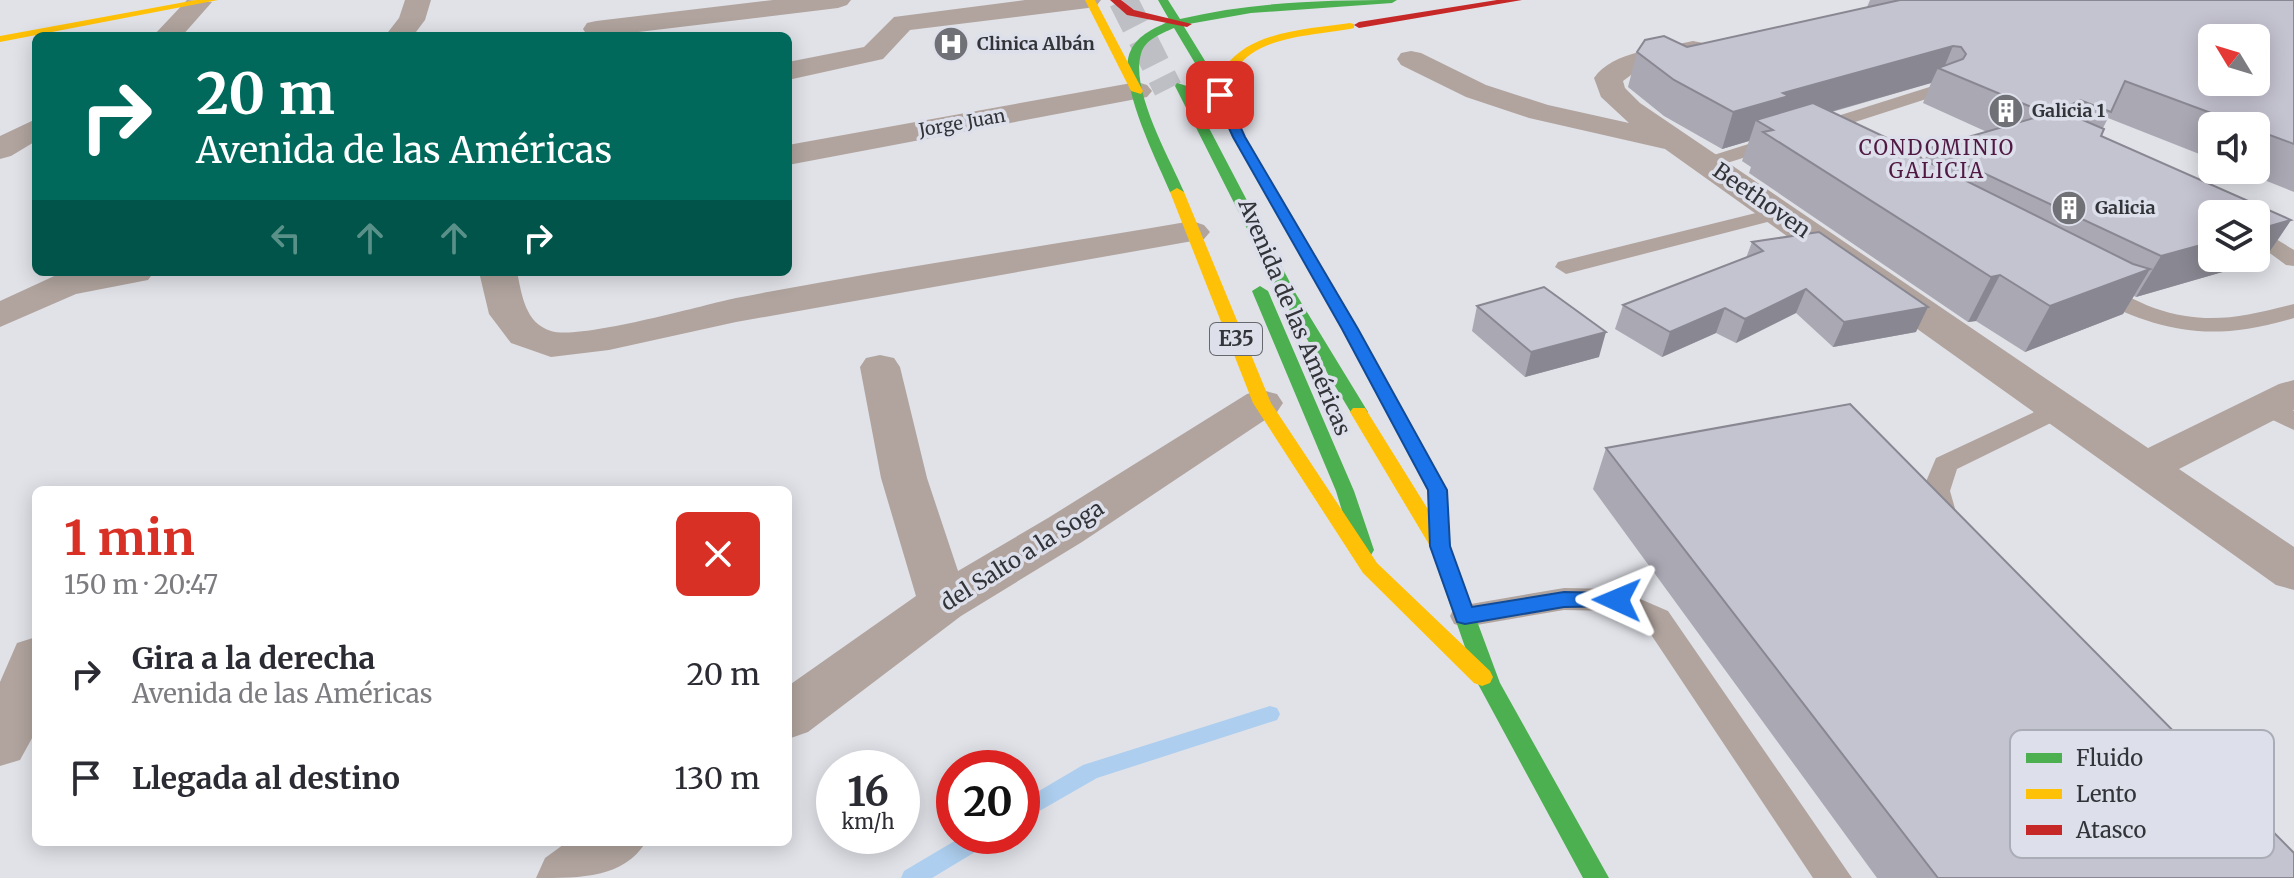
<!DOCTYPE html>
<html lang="es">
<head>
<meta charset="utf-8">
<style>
  :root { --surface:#fff; --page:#f7f7f7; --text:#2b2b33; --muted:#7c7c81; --accent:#d93025 }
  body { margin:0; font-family:Merriweather,serif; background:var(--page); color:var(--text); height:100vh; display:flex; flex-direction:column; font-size:30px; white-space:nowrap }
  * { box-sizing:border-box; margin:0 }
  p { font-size:26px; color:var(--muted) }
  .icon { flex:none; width:44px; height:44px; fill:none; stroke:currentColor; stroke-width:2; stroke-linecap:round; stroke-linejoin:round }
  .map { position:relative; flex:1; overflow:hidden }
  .sheet { position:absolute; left:32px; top:486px; width:760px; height:360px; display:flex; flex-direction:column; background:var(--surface); border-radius:12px; box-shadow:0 4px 20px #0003 }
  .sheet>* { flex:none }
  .top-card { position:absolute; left:32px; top:32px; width:760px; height:244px; border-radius:12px; box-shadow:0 4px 20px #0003; background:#00695c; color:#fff; overflow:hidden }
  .needle { width:52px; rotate:308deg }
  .buttons { position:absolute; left:2198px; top:24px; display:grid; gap:16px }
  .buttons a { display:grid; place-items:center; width:72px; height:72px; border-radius:12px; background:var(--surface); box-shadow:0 4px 20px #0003; font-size:40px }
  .speed { position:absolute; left:816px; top:750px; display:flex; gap:16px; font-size:40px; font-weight:700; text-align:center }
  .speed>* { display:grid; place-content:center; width:104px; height:104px; border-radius:50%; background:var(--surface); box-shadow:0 4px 20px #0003; line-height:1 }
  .speed small { font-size:20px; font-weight:400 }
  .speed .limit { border:12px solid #d22; background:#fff; color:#111 }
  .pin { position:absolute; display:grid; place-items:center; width:68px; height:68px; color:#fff; margin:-34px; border-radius:16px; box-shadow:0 4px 12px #0006 }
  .me { position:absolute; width:88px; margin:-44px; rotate:271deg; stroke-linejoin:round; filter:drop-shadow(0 0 6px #0008) }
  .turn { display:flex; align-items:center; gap:28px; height:168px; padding:0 32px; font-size:36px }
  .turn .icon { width:104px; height:104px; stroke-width:2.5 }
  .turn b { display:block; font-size:56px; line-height:68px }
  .lanes { display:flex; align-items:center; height:76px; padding:0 32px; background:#0003; justify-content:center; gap:40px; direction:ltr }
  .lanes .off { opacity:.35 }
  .round { display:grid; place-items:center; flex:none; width:84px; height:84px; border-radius:12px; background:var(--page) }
  .headline { display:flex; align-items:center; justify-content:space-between; height:136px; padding:0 32px }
  h1 { font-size:48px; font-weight:700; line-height:60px; color:var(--accent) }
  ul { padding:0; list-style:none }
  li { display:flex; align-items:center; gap:24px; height:104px; padding:0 32px }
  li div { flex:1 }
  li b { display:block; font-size:30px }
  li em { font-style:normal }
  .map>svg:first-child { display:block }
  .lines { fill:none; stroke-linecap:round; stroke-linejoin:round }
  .stream { fill:#adceee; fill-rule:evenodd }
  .primary-tunnel { stroke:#bdbfc5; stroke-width:29; stroke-dasharray:29 14; stroke-linecap:butt }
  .lane { fill:#b1a49e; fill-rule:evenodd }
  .street { fill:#b1a49e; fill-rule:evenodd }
  .fast { fill:#4caf50; fill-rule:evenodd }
  .slow { fill:#ffc107; fill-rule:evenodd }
  .jam { fill:#c62828; fill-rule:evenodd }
  .wall { fill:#a9a8b3; fill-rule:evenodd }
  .shaded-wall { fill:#898892 }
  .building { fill:#c4c3d0; stroke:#898892; stroke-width:2; fill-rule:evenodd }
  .route { fill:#1a73e8; stroke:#114b97; stroke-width:2 }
  .labels { text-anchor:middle; stroke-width:7; stroke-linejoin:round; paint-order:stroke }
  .far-poi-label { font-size:18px; font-weight:bold; fill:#333439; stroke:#dde0eb; text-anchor:start }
  .far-street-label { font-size:18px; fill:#333439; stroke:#dde0eb }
  .far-neighbourhood-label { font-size:20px; letter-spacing:2px; fill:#501943; stroke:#dde0eb }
  .shield { fill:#dde0eb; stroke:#66686e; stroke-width:2 }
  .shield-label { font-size:20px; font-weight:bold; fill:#333439 }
  .street-label { font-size:22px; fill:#333439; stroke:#dde0eb }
  .key { fill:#dde0eb; stroke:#aaacb6; stroke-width:2 }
  .key-label { font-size:22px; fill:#333439 }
</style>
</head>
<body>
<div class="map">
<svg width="2294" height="878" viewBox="0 0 2294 878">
  <rect width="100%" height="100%" fill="#e0e2e8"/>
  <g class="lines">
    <path class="stream" d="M1270 706 1277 708 1280 714 1277 720 1097 778 1022 821V801L1083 765Z
      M963 836H993L990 843 932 878H901L904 871Z"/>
    <path class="primary-tunnel" d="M1123 0 1168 89"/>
    <path class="lane" d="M1939 84 1945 85 1948 89 1945 93 1821 133H1809L1806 129 1809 125Z
      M1777 135 1786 141 1784 145 1708 169 1698 163 1701 159Z
      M1780 207 1787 209 1790 213 1787 217 1566 274 1555 267 1558 262Z
      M2256 227 2294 250V266L2286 265 2256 243Z
      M2097 284C2117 289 2135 301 2154 308 2207 326 2242 317 2294 304V318C2212 342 2166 334 2089 296L2086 291Z
      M2267 399 2294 411V430L2258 413 2254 407 2258 401Z
      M2060 400 2069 402 2073 408 2069 414 1957 469 1950 491 1960 526 1956 533 1946 536 1936 533 1922 491 1936 458Z
      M1564 588 1617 589 1668 611 1852 878H1813L1646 627 1613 611 1564 610 1465 627 1454 624 1450 616 1454 608 1465 605Z"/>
    <path class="street" d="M187 0 212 2 182 36H153Z
      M405 0H431L425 20 413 36H385L399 18Z
      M773 0H851L847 5 838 8 605 36 587 35 583 29 587 23 596 21Z
      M1025 0H1101L1097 5 1088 8 910 30 883 59 788 80V62L864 47 894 17Z
      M1693 41 1703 43 1707 49 1703 55 1635 72 1623 81 1625 88 1640 103 2148 448 2279 384 2294 380V410L2179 469 2294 547V590L2276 585 1665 149 1529 118 1466 97 1401 65 1397 59 1401 53 1411 51 1421 53 1486 85 1548 105 1629 123 1601 97 1594 78C1612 51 1663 48 1693 41Z
      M1137 82 1147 85 1152 91 1147 97 788 165V145Z
      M36 119V141L11 156 0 159V136Z
      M1192 221 1204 225 1210 232 1204 239 736 322 609 350 551 357 511 343 489 314 479 272H517C522 295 525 323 551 331 580 340 699 306 736 298 887 269 1040 247 1192 221Z
      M63 272H154L148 280 76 294 0 327V301Z
      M880 355 894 358 900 367 927 478 958 571 1048 518 1247 394 1262 390 1277 394 1283 403 1277 412 1082 542 961 616 808 732 788 739V686L916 596 881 478 860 367 866 358Z
      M36 637V731L20 760 0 766V682L17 643Z
      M567 842H646C623 878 583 878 536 878L545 858Z"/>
    <path class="fast" d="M1158 0H1168L1180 19C1251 2 1324 0 1397 0L1392 3 1251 13 1183 25 1226 95 1220 99 1214 95 1174 28C1161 34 1145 39 1141 54 1130 90 1170 159 1184 192L1177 196 1170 192C1158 163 1115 79 1131 50 1139 34 1155 28 1170 21Z
      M1177 83 1187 86 1296 294 1368 412 1365 416H1353L1280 294 1175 86Z
      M1260 286 1268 291 1354 491 1374 550 1371 555H1357L1354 550 1336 491 1252 291Z
      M1448 563 1455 565 1458 570 1500 683 1609 878H1583L1478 684 1438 570 1441 565Z"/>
    <path class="slow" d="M196 0H218L0 42V36Z
      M1085 0H1095L1143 91 1141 94 1131 91Z
      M1350 23 1354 24V28C1318 36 1257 34 1235 71 1231 78 1229 87 1226 95L1245 137 1358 329 1446 490 1450 546 1458 570 1455 575H1441L1430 546 1350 412 1353 408H1365L1429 511 1428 490 1342 329 1233 137 1214 95C1218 85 1220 74 1226 66 1252 30 1311 29 1350 23Z
      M1177 188 1184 192 1271 403 1377 563 1490 671 1493 677 1490 683 1482 686 1474 683 1363 573 1253 403 1170 192Z"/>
    <path class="jam" d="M1110 0H1121L1134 10 1192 24 1187 27 1127 15Z
      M1497 0H1522L1359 28 1354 25 1359 22Z"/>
  </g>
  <path class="wall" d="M1870 0H2294V192L2239 170H2256V126H2212V159L2108 118 2103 128 2101 136 2291 220 2264 260 2136 297 2134 296 2123 314 2025 352 1976 321 1968 322 1749 173 1751 167 1742 161 1749 141 1722 149 1664 116 1628 87 1637 52 1687 47 1867 7ZM1931 83 1923 103 1987 132 1930 148 1924 161 1918 154 1832 112Z
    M1752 242 1916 332 1833 347 1796 313 1736 343 1716 333 1662 357 1615 329 1623 305 1746 258Z
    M1477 306 1599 357 1525 377 1472 331Z
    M1606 448 2294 878H1877L1593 489Z"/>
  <path class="shaded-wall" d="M1953 46 1943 70 1938 68 1931 83 1770 129 1756 120 1749 141 1722 149 1733 112 1783 93Z
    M2080 100 2061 136 2067 107Z
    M2291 220 2264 260 2136 297 2161 256 2212 242V258H2256V230Z
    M2150 269 2123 314 2025 352 2050 306Z
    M2000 275 1976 321 1968 322 1991 277Z
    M1806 289 1796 313 1736 343 1745 319Z
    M1928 307 1916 332 1833 347 1844 322Z
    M1725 308 1716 333 1662 357 1670 332Z
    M1606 332 1599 357 1525 377 1531 352Z"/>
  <path class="building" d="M1900 0H2294V144L2256 130V126H2246L2125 81 2111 112 2080 100 2067 107 2071 115 2104 129 2101 136 2291 220 2256 230V214H2212V242L2161 256 1930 148 2048 114 1938 68 1963 59 1966 54 1961 47 1953 46 1783 93 1789 96 1733 112 1674 80 1637 52 1645 40 1664 36 1687 47ZM2212 38H2256V82H2212Z
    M1813 103 1912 150 1920 148 1917 153 1922 159 2133 264 2150 269 2050 306 2000 275 1991 277 1763 132 1773 130 1756 120Z
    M1819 232 1928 307 1844 322 1806 289 1745 319 1725 308 1670 332 1623 305 1763 251 1752 242Z
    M1544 287 1606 332 1531 352 1477 306Z
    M1850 404 2294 853V878H1938L1606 448Z"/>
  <path class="route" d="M1220 92 1226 95 1245 137 1358 329 1447 490 1450 546 1472 607 1564 592 1617 593 1624 595 1627 600 1624 606 1564 607 1465 624 1457 622 1430 546 1428 490 1342 329 1233 137 1214 95Z"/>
  <defs>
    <symbol id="hospital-disc" viewBox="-11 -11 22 22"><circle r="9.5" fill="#707176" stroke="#dde0eb"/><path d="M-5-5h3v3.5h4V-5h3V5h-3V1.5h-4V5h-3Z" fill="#fff"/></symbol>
    <symbol id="building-disc" viewBox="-11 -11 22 22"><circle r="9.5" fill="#707176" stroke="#dde0eb"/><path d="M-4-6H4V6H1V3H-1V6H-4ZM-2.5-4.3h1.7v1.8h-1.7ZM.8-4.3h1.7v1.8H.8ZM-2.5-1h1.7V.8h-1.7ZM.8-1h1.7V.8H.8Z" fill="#fff"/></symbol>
  </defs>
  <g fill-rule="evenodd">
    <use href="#hospital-disc" x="931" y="24" width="40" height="40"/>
    <use href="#building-disc" x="1986" y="91" width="40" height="40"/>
    <use href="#building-disc" x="2049" y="188" width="40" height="40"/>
  </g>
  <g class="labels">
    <g class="far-poi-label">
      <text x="977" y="50">Clinica Albán</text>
      <text x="2032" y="117">Galicia 1</text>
      <text x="2095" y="214">Galicia</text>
    </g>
    <g class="far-street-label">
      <text transform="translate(962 123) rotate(-10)" y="6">Jorge Juan</text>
    </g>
    <g class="far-neighbourhood-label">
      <text x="1937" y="155">CONDOMINIO<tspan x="1937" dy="23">GALICIA</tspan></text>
    </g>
    <rect class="shield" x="1210" y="323" width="52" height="32" rx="6"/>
    <g class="shield-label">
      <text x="1236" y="346">E35</text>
    </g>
    <g class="street-label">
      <text transform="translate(1762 200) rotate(35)" y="8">Beethoven</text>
      <text transform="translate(1295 317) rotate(67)" y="8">Avenida de las Américas</text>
      <text transform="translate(1022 555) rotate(-32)" y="8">del Salto a la Soga</text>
    </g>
  </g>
  <rect x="2010" y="730" width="264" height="128" rx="12" class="key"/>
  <rect x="2026" y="753" width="36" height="10" fill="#4caf50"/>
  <rect x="2026" y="789" width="36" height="10" fill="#ffc107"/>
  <rect x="2026" y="825" width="36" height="10" fill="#c62828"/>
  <g class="key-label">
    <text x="2076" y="766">Fluido</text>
    <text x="2076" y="802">Lento</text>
    <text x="2076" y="838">Atasco</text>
  </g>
</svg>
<div class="buttons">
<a><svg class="needle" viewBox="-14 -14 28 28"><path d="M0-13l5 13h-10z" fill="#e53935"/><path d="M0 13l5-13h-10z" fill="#7c7c81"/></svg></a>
<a><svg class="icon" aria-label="sound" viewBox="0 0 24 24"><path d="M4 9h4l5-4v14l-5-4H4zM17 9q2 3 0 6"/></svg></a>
<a><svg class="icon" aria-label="layers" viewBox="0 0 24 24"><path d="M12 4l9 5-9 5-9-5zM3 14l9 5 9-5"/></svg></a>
</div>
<div class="speed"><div>16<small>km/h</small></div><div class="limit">20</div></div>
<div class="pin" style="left:1220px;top:95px;background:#d93025"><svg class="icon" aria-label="arrive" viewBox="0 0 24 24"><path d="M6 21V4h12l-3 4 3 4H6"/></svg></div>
<svg class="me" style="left:1617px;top:600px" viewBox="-20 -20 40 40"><path d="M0-17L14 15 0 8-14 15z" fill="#1a73e8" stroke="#fff" stroke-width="4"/></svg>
<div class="top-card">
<div class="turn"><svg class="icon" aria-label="right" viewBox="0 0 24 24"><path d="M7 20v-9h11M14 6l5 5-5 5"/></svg><div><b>20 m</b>Avenida de las Américas</div></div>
<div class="lanes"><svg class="icon off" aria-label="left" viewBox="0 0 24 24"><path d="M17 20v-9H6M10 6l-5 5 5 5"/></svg><svg class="icon off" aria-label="ahead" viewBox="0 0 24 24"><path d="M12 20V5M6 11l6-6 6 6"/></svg><svg class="icon off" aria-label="ahead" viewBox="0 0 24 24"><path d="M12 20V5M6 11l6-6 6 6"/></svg><svg class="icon" aria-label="right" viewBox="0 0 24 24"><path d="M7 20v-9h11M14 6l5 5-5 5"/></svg></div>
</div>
<section class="sheet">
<div class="headline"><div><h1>1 min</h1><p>150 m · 20:47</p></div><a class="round" style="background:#d93025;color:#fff"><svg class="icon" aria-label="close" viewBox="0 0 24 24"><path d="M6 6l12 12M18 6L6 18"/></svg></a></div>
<ul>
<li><svg class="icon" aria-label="right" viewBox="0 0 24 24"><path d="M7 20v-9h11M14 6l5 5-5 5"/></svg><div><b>Gira a la derecha</b><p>Avenida de las Américas</p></div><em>20 m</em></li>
<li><svg class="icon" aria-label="arrive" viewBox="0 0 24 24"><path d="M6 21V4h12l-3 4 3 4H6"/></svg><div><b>Llegada al destino</b></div><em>130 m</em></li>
</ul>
</section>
</div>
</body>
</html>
